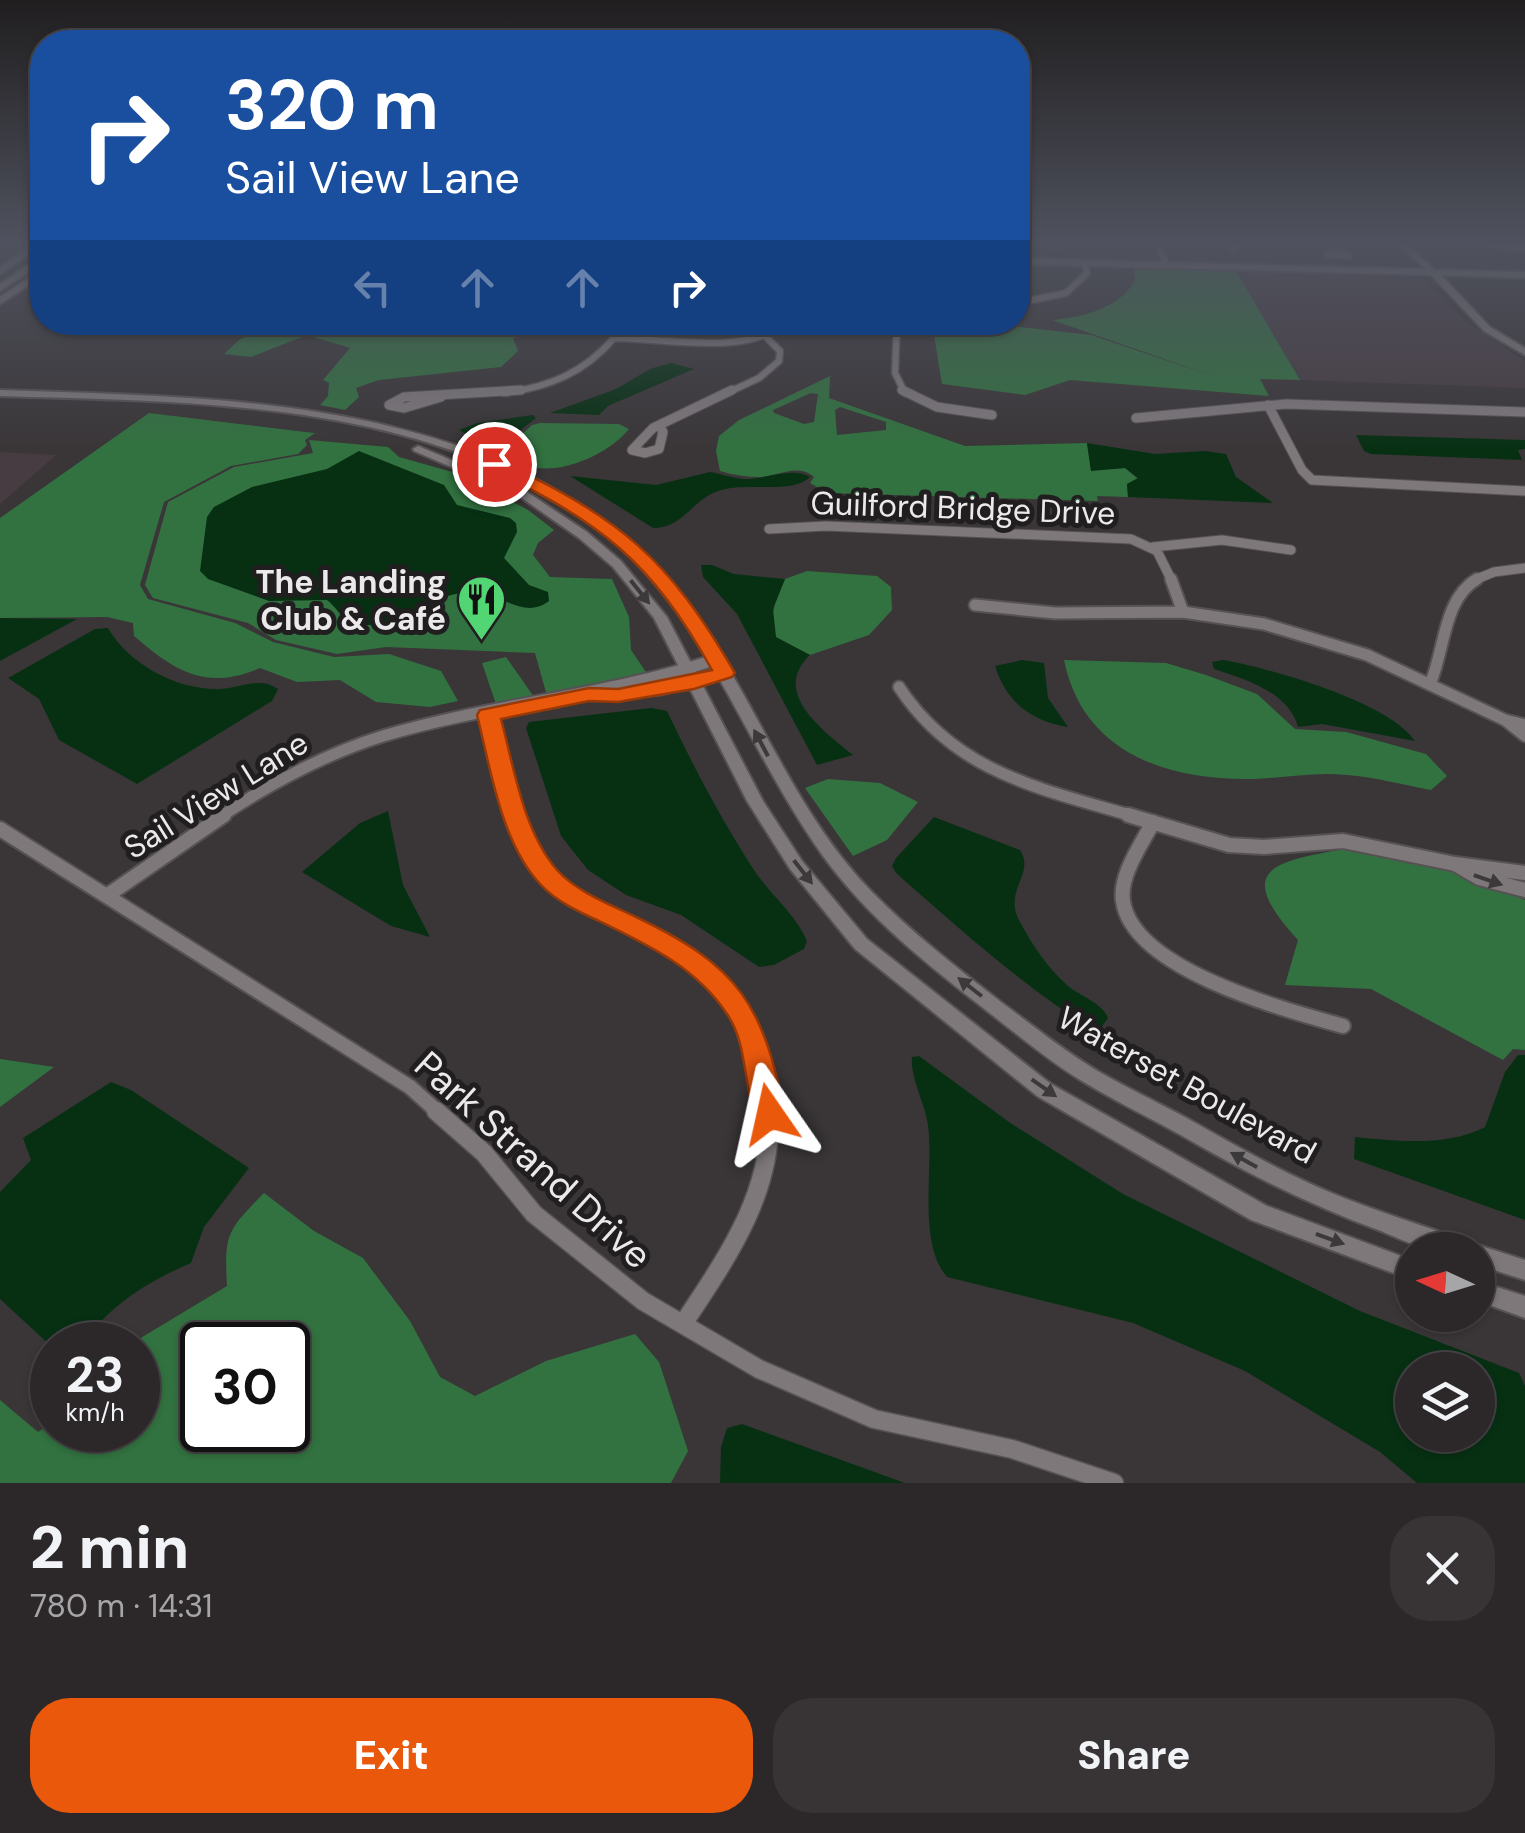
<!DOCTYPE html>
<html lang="en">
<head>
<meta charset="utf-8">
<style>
  :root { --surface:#2c282a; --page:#383436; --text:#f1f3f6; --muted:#a6a6a8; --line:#484447; --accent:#ea580c }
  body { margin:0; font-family:"DM Sans",sans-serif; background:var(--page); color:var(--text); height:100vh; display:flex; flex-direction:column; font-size:38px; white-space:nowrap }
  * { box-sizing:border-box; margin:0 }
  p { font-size:32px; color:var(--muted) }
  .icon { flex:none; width:55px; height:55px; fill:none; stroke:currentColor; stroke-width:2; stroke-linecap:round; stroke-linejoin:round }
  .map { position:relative; height:1483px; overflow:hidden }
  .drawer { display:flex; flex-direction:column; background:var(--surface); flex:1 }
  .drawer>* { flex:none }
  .guide { position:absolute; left:30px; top:30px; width:1000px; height:305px; border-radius:40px; box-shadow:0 2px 8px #0004,0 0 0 2px var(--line); background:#1a4fa0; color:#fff; overflow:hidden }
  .needle { width:65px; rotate:274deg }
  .fabs { position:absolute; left:1395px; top:1232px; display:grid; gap:20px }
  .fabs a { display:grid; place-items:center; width:100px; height:100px; border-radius:50%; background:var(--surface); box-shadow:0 2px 8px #0004,0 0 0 2px var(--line); font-size:50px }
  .speed { position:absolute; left:30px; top:1322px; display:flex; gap:20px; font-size:50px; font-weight:700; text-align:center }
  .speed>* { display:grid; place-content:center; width:130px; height:130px; border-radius:50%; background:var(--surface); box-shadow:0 2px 8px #0004,0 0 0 2px var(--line); line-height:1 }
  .speed small { font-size:25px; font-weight:400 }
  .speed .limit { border:5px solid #111; border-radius:15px; background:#fff; color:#111 }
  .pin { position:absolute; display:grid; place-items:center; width:85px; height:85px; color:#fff; margin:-42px; border:5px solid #fff; border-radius:50%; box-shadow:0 2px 10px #0007 }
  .me { position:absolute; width:110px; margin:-55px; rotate:349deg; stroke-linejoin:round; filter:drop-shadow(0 0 8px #0008) }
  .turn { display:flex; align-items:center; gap:35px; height:210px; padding:0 30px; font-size:45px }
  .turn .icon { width:130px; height:130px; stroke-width:2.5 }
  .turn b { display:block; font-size:70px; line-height:85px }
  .lanes { display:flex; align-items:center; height:95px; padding:0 30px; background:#0003; justify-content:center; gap:50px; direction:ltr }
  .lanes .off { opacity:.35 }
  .round { display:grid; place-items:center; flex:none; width:105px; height:105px; border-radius:40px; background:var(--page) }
  .overview { display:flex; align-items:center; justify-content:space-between; height:170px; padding:0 30px }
  h1 { font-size:60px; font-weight:800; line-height:75px }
  .primary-button { display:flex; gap:20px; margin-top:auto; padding:20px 30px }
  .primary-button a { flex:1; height:115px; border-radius:40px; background:var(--accent); color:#fff; font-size:40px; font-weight:800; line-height:115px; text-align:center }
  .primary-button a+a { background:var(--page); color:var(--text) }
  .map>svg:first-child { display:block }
  .built { fill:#473c42 }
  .green { fill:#327240; fill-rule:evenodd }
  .water { fill:#073013; fill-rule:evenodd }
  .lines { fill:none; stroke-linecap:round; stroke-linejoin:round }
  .street-far4-casing { stroke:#565254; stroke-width:9 }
  .street-far3-casing { stroke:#565254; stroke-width:11 }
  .street-far2-casing { stroke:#565254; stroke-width:15 }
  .street-far1-casing { stroke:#565254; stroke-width:18 }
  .street-casing { stroke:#565254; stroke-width:21 }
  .secondary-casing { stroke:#565254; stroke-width:4 }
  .street-far4 { stroke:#7e787b; stroke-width:6 }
  .street-far3 { stroke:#7e787b; stroke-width:9 }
  .street-far2 { stroke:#7e787b; stroke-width:11 }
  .street-far1 { stroke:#7e787b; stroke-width:14 }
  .street { stroke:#7e787b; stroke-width:18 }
  .secondary { fill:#7e787b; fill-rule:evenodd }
  .oneway { fill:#3c393b }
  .route { fill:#ea580c; stroke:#983908; stroke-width:2.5 }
  .labels { text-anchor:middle; stroke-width:10; stroke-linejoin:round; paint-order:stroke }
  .street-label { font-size:32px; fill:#ece9eb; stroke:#201e1f }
  .poi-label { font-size:32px; font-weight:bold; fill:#ece9eb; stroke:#201e1f; text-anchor:end }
  .near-street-label { font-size:38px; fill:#ece9eb; stroke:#201e1f }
</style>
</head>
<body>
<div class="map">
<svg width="1525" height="1483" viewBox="0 0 1525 1483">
  <rect width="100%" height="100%" fill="#3a3638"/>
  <path class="built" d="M1236 271 1422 278 1464 320 1525 361V388L1300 380Z
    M0 452 56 455 0 504Z"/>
  <path class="green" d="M1134 269 1236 271 1300 380 1260 379 1269 396 1070 380 1025 395 942 384 932 323H985L1091 335 1219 378 1052 320C1083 317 1119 309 1135 280Z
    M524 323 535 333 513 338 518 351 501 367 379 380 356 388 359 397 345 410 320 405 328 396 329 383 323 380 350 348 307 335 251 357 224 354 239 340 273 323Z
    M830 376 829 398 965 446 1087 443 1091 470 1125 468 1138 479 1127 484 1128 497 1097 496 1098 501 827 493 810 483 814 477C798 463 779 476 760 477 746 477 734 475 720 471L716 451 719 436 739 420ZM811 393 818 394 814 422 804 424 774 413 773 410ZM840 407 886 422V430L837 435 835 410Z
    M149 413 355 438 315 433 305 440 307 445 298 454 231 466 164 502 140 585 148 599 235 623 273 642 334 657 389 654 441 671 458 701 430 707 376 702 340 680 297 682 260 668C206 691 176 672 134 636L133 623 107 617 0 618V518Z
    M540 423 619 424 629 429C607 457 538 488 508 453L514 451 512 443 532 425Z
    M309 440 388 447 399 457 463 475 528 510 554 530 538 543 533 555 550 577 612 579 629 617 631 650 650 678 547 696 535 653 386 647 337 654 276 640 248 623 153 598 145 585 168 502 234 467 313 453Z
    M807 571 877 576 891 587 892 610 869 635 810 655 776 638C768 615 776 599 785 579Z
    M506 657 536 700 497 707 482 663Z
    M1064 660 1166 663 1206 675 1257 694 1295 729 1346 732 1426 754 1447 776 1431 790C1403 785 1375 777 1347 775 1314 771 1279 779 1246 779 1162 779 1082 750 1064 660Z
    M828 779 880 783 918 802 887 840 853 856 805 788Z
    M1344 849 1435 864 1525 900V1050L1513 1049 1503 1060 1371 989 1285 985 1298 940C1232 868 1274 862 1344 849Z
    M0 1059 54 1067 0 1107Z
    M264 1193 314 1231 363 1258 410 1321 440 1377 475 1396 546 1361 635 1334 659 1362 688 1451 671 1483H0V1400L38 1432 52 1422V1430H138V1345H129L227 1286C224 1232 228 1230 264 1193ZM202 1345H288V1430H202Z"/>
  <path class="water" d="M671 363 694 369 608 406 599 415 550 413 616 389 650 369Z
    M533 415 536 418 500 446 483 444 459 430 477 423Z
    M1356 435 1525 440V449L1518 450 1522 460 1371 454 1364 451Z
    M1087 443 1155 454 1205 451 1226 454 1236 477 1273 503 1128 497 1127 484 1138 478 1125 468 1091 471Z
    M359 451 444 485 457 505 510 518 516 523 517 532 504 558 529 585 548 592 549 601C524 620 502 594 476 592 435 589 379 639 349 622 342 618 335 606 327 600L269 601 208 579 200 571 207 517 214 507 252 487 327 469Z
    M710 472C721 474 732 478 744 479 766 480 791 466 810 477 793 495 744 481 718 491 692 500 682 529 653 528L570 476 656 485Z
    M701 565H712L734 574 785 579 773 609 776 637 810 655C770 693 824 731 853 755L817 765 737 614 703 577Z
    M0 618 77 619 0 661Z
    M108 628C128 663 175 689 216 689 238 690 258 675 278 689L272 701 137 784 59 740 39 699 8 678 95 629Z
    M1022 660 1044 663 1048 698 1068 727C1030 721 1006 701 995 666Z
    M1223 660C1270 668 1389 702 1415 741L1322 724 1298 727C1288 691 1244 679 1214 669L1212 662Z
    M651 708 667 711C694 768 722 821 756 873 772 896 796 915 807 941L804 949 774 965 759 967 681 915 626 895 588 870 561 836 526 728 529 722Z
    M388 811 403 885 430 937 391 926 302 872 360 823Z
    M934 817 1020 850C1036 875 1002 890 1020 922 1033 946 1047 967 1067 985 1079 996 1102 1002 1108 1018L1101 1028C1066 1026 929 902 896 873L892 866 896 858Z
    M1518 1055H1525V1220L1354 1159 1355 1137C1396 1141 1447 1147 1485 1127L1505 1072Z
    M919 1056 1009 1122 1123 1194 1360 1311 1519 1373 1525 1386V1483H1417L1380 1452 1245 1371 1133 1323 947 1277C917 1242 934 1168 928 1125 925 1103 910 1078 912 1057ZM1412 1370H1478V1435H1412Z
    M111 1082 131 1090 249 1168 204 1227 191 1263C142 1284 113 1305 79 1345L52 1347 0 1299V1192L31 1160 23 1138Z
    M742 1424 905 1483H720L721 1447 727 1428Z"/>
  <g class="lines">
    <defs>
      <path id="street-far4" d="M1156 242 1167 265
        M1331 242 1336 249
        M1400 242 1434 273
        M1476 242 1525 249
        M1057 247 1060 242
        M1336 249 1349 256 1327 254Z
        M1234 250 1237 242
        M1018 303 1066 293 1087 273 1085 263
        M897 322 895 373 905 393
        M614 338C662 338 750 357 786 322
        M504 393C549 387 584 373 614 338L612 322
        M727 393 759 378 779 361 780 351 767 338"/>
      <path id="street-far3" d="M902 390 937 407 992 415
        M441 397 404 408 389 405 404 397 521 390
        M1268 405 1302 470 1312 480 1525 491
        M1136 418 1286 404 1525 412
        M660 427 663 432 659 449 645 453 632 450 653 428 732 390
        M769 529 826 526 1131 539 1157 551 1172 581
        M1153 547 1222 540 1291 550
        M1472 581 1494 572 1525 568"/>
      <path id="street-far2" d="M1171 579 1183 612
        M975 605 1055 613 1183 612 1264 624 1367 655 1505 720
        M1430 684C1445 650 1443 599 1477 579
        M899 687C956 774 1043 789 1136 817
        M593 694 660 689 724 673
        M488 715 516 817
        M1525 725 1505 720 1525 736
        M220 817C271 783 325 754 383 736 493 703 608 696 717 659"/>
      <path id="street-far1" d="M515 815C545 899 597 905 666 944 728 978 765 1043 770 1113
        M1128 815 1229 845 1264 847 1343 841 1455 864
        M1153 822C1142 844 1119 875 1123 901 1133 970 1286 1010 1343 1026
        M0 829 410 1087 439 1113
        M1525 873 1455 864 1479 878 1525 890
        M108 895 224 815"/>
      <path id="street" d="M436 1111 484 1153 534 1214 643 1301 759 1369 874 1419 1012 1449 1114 1483
        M683 1324C726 1259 774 1192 769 1111"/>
      <path id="secondary" d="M37 242H42V245L0 274V267Z
        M39 258H42V263L0 291V284Z
        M1018 258 1525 272V278L1441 275 1490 327 1525 348V355L1484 331 1431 275 1018 264Z
        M39 271H42V277L0 304V297Z
        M0 390C241 398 535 397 692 612 757 701 793 811 871 891 911 932 956 967 1001 1002 1032 1025 1063 1050 1096 1070 1125 1087 1155 1101 1183 1116 1231 1143 1277 1170 1327 1191 1374 1211 1423 1225 1471 1243L1473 1247 1478 1245 1525 1260V1280L1478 1265V1250C1463 1250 1446 1252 1432 1250 1415 1246 1397 1238 1381 1231 1315 1207 1254 1177 1193 1142 1157 1121 1118 1103 1082 1081 1049 1061 1018 1035 987 1011 928 965 868 918 823 856 735 733 700 588 563 503 397 400 188 402 0 396Z
        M418 446 527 492 587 532 621 561 667 617 763 801 802 861 867 939 1051 1084 1267 1206 1412 1260V1280L1251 1220 1037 1096 855 949 790 869 747 801 654 618 613 567 579 538 519 496 414 451 413 449Z
        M1478 1281 1525 1296V1318L1478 1301Z"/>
    </defs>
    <use href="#street-far4" class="street-far4-casing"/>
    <use href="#street-far3" class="street-far3-casing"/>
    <use href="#street-far2" class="street-far2-casing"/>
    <use href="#street-far1" class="street-far1-casing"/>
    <use href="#street" class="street-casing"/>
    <use href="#secondary" class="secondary-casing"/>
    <use href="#street-far4" class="street-far4"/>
    <use href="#street-far3" class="street-far3"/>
    <use href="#street-far2" class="street-far2"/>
    <use href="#street-far1" class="street-far1"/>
    <use href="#street" class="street"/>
    <use href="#secondary" class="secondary"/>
  </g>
  <defs><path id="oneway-solid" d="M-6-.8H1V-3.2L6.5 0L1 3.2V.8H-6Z" transform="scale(2.5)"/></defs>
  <g class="oneway">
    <use href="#oneway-solid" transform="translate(640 592) rotate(51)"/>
    <use href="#oneway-solid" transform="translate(761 743) rotate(-118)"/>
    <use href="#oneway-solid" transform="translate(803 872) rotate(52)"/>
    <use href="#oneway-solid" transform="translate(1488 880) rotate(19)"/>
    <use href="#oneway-solid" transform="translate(970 987) rotate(-142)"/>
    <use href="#oneway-solid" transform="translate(1044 1088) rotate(35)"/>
    <use href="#oneway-solid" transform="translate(1244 1160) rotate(-151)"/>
    <use href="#oneway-solid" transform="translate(1330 1239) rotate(20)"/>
  </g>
  <linearGradient id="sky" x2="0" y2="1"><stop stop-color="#201e1f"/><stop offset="0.54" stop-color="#4f525e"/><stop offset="1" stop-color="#4f525e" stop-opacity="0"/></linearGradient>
  <rect width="1525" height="449" fill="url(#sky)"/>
  <path class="route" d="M489 461H500C621 519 667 556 735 673L732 677 694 689 618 702 589 701 501 719C514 767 523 831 557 870 577 892 609 904 636 917 739 966 763 1004 785 1114L781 1123 770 1126 759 1123C742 1089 749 1046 727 1014 696 967 648 945 599 921 579 912 556 901 541 885 501 843 491 770 477 715L480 710 589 688 618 689 712 670C650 559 601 523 489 468Z"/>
  <defs>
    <symbol id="restaurant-pin" viewBox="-11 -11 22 30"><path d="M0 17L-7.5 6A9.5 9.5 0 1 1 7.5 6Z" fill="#52d673" stroke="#201e1f"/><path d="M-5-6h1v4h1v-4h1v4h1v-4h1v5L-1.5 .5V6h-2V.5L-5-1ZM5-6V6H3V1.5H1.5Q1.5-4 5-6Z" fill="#111"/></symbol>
  </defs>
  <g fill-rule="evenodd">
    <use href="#restaurant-pin" x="454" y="572" width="55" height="75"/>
  </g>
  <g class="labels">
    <g class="street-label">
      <text transform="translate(963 508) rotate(2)" y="11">Guilford Bridge Drive</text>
      <text transform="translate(216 795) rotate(-32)" y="11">Sail View Lane</text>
      <text transform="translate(1187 1085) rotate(29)" y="11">Waterset Boulevard</text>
    </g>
    <g class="poi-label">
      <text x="446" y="593">The Landing<tspan x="446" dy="37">Club &amp; Café</tspan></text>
    </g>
    <g class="near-street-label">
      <text transform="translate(533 1160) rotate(42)" y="13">Park Strand Drive</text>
    </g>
  </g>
</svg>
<div class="fabs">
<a><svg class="needle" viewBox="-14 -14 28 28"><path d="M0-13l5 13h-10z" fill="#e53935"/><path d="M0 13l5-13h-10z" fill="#a6a6a8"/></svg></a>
<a><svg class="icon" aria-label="layers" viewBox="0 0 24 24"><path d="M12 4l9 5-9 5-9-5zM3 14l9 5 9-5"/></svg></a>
</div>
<div class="speed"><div>23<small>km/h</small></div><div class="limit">30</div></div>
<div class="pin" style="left:494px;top:464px;background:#d93025"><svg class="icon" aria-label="arrive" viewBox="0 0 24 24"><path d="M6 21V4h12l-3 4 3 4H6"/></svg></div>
<svg class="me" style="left:770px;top:1114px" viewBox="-20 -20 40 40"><path d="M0-17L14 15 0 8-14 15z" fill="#ea580c" stroke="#fff" stroke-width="4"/></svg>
<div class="guide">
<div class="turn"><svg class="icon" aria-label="right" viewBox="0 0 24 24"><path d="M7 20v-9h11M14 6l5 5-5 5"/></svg><div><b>320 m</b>Sail View Lane</div></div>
<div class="lanes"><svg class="icon off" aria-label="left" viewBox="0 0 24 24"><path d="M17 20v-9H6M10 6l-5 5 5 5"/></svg><svg class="icon off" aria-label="ahead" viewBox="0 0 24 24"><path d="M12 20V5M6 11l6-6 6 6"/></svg><svg class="icon off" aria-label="ahead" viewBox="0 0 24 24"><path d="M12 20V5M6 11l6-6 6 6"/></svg><svg class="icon" aria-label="right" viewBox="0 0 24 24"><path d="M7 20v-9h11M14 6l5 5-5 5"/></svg></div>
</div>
</div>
<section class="drawer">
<div class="overview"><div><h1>2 min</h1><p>780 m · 14:31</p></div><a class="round"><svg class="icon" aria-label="close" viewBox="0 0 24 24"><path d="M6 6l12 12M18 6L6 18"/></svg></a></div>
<div class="primary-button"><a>Exit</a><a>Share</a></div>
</section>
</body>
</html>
